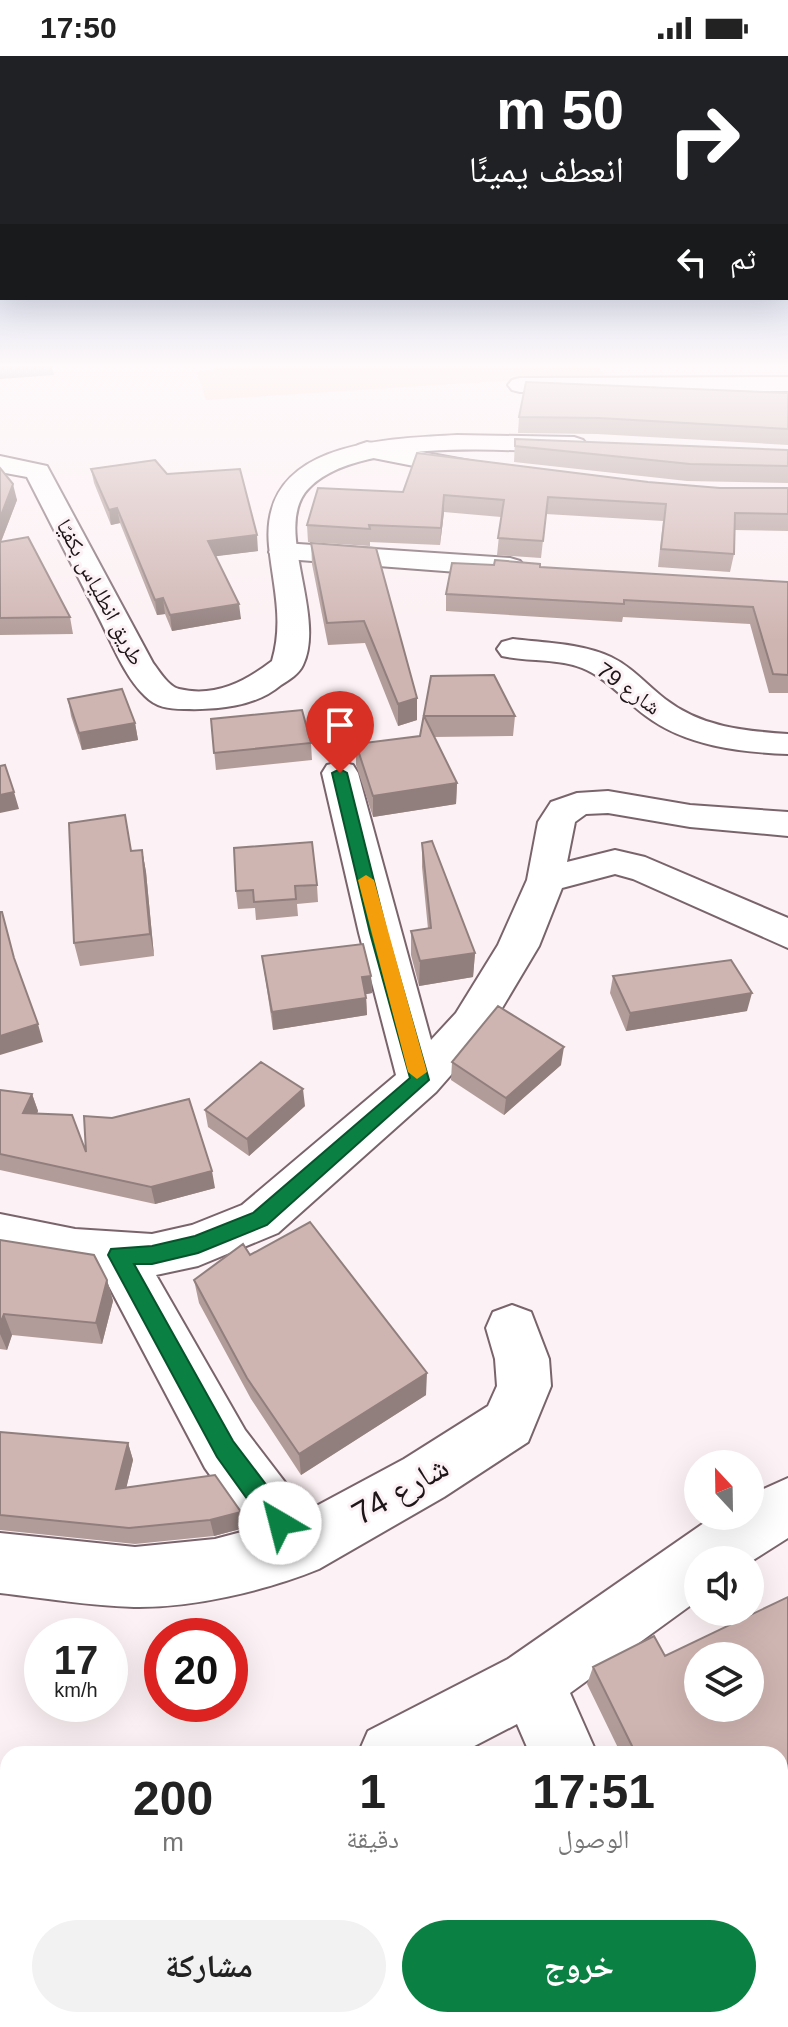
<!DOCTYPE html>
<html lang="ar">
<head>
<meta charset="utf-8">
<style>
  :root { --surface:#fff; --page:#f2f2f2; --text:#222; --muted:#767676; --accent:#0b8043 }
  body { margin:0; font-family:Arial,"Noto Naskh Arabic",sans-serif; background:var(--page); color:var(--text); direction:rtl; height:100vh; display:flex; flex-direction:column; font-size:30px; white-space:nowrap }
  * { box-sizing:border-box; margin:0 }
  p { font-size:26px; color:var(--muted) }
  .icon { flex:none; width:44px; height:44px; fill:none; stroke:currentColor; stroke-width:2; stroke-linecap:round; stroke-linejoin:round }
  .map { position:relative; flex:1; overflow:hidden; direction:ltr }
  .drawer { position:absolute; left:0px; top:1690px; width:788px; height:282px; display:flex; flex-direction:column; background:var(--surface); border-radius:24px 24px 0 0; box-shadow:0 8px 32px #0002; direction:rtl }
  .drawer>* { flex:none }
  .banner { position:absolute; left:0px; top:0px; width:788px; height:244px; box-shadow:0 8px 32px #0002; direction:rtl; background:#202124; color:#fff; overflow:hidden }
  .needle { width:52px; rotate:338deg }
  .fabs { position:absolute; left:684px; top:1394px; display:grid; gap:16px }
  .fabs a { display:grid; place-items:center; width:80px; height:80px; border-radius:50%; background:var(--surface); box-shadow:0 8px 32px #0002; font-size:40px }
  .speed { position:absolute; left:24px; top:1562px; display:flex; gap:16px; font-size:40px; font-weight:700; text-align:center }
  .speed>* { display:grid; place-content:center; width:104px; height:104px; border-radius:50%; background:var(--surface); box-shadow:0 8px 32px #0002; line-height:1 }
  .speed small { font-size:20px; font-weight:400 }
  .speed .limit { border:12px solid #d22; background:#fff; color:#111 }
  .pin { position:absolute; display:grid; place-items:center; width:68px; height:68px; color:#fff; margin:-82px -34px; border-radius:50% 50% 50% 0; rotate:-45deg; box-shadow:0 0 8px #0007 }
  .pin .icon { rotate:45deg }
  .me { position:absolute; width:88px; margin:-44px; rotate:323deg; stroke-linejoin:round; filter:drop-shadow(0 0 6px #0008) }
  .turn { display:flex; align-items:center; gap:28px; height:168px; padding:0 32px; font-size:36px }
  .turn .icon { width:104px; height:104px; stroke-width:2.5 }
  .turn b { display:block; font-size:56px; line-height:68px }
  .then { display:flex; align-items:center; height:76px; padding:0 32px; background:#0003; gap:16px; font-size:30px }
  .eta { display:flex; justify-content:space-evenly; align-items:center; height:136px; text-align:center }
  .eta b { font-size:48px; font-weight:800; line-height:56px }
  .cta { display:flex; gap:16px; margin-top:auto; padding:16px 32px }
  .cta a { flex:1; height:92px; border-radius:48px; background:var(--accent); color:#fff; font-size:32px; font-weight:800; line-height:92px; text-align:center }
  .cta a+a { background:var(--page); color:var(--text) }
  .status { display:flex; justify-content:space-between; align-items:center; height:56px; padding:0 40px; background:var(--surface); direction:ltr }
  .status svg { height:22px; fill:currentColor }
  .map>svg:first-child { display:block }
  .green { fill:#fcddca }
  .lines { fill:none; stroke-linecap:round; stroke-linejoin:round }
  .minor-casing { stroke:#7a646c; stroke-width:4 }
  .highway-casing { stroke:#7a646c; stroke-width:4 }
  .minor { fill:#fff; fill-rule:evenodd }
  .highway { fill:#fff; fill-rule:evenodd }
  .wall { fill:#b29c99 }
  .shaded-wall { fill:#917f7d }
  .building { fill:#cfb5b2; stroke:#917f7d; stroke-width:2; fill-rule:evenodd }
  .route { fill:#0b8043; stroke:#07532c; stroke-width:2 }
  .slow { fill:#f59e0b }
  .labels { text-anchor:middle; stroke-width:6; stroke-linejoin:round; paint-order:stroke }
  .far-street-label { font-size:22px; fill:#1d1518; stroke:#fcf1f4 }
  .near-street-label { font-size:32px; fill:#1d1518; stroke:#fcf1f4 }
</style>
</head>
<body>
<div class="status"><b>17:50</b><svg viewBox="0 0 49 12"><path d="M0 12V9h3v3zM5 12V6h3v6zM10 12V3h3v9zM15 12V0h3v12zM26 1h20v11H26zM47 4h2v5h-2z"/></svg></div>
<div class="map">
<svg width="788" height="1971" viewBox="0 0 788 1971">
  <rect width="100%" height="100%" fill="#fcf1f4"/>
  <path class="green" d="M235 309H597L605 318 206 344 197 316Z"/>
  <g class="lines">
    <defs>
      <path id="minor" d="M788 321V335L520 336 512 334 508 329 512 324 520 322Z
        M367 386 475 406 484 408 488 414 484 420 475 422 358 399 354 394 358 389Z
        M283 487 510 502 520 505 525 511 520 517 510 520 273 502 269 496 273 490Z
        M513 583C545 587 580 587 611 601 632 611 647 629 665 643 701 671 744 675 788 678V698C739 696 686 690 646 660 624 644 607 622 582 612 557 602 528 606 502 600L497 593 502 586Z
        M340 706 353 709 358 717 431 984 456 957 498 889 527 824 538 766 551 746 577 737 608 735 690 749 788 756V780L690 771 608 757 586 758 575 766 567 806 615 794 645 801 788 862V892L633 823 615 818 562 832 539 890 486 979 436 1036 278 1177 198 1210 156 1219 245 1374 307 1455 404 1403 488 1350 497 1330 495 1303 486 1272 493 1256 512 1249 531 1256 549 1303 551 1330 528 1386 444 1441 319 1513C265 1535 192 1552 134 1551 90 1550 44 1542 0 1537V1477L135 1491 215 1483 249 1474 205 1412 102 1217 75 1215 0 1200V1158L75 1173 152 1178 192 1169 242 1149 396 1019 359 877 322 717 327 709Z
        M788 1422V1482L750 1506 698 1504V1544L570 1637 597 1698H530L517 1668 459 1698H358L368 1675 508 1603 714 1460H750V1439Z
        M0 1741H8V1809H0Z
        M651 1964H725L728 1971H654Z"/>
      <path id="highway" d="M457 379 574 381 583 384 587 389 583 394 574 397C508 394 357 382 309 432 271 470 327 558 303 609 299 618 289 624 281 629 255 651 217 654 184 653 168 653 156 651 145 640 124 620 112 587 99 562 75 515 51 468 27 421L0 416V400L47 410 153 607C160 616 168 630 179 633 215 642 246 625 272 605 284 565 273 530 269 490 259 386 382 383 457 379Z"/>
    </defs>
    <use href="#minor" class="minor-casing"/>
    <use href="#highway" class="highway-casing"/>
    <use href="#minor" class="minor"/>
    <use href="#highway" class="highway"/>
  </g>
  <path class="wall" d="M788 337V389L597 378 518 377 519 361Z
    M515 383 788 394V427L687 425 514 406Z
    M0 412 17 444 1 486 70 561 73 578 0 579Z
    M91 413 167 418 258 495 215 500 241 563 172 575 165 558 157 559 120 467 111 469 94 427Z
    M648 426 720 432H788V475L735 474 734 498 730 516 658 511 663 465 546 458 541 502 497 499 501 461 444 456 440 489 370 486V490L308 486 307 469 403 436Z
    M311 487 417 642V664L398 670 365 587 328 589 312 508Z
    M540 511 788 526V637H769L750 568 623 561 622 566 446 555V538Z
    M431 620 515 660 513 680 434 681 457 727 456 748 373 761 356 709V688L420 680Z
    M68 643 135 667 138 684 82 694 71 660Z
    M211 663 311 687 312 704 216 714Z
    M422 787 475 897 473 921 419 930 411 899V875L428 873 422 811Z
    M142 794 146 816 154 900 80 910 74 887 131 795Z
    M317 829 318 846 297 848 298 860 256 864 255 852 238 853 236 835Z
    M262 900 371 920 372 937 366 938 367 959 273 974Z
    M613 920 747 955 626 975 610 937Z
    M452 1006 561 1009 504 1059 451 1024Z
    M0 1034 32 1038 38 1055 37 1058 86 1096 215 1132 155 1148 0 1114Z
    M305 1050 249 1100 208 1071 205 1054Z
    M0 1184 107 1224 113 1245 102 1288 12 1279 7 1294 0 1293Z
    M250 1199 426 1339 301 1419 251 1343 199 1247 194 1224Z
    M0 1376 128 1387 133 1404 126 1432 244 1472 214 1480 135 1488 0 1474Z
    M788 1541V1766L780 1751V1698H621L587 1628 593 1611 665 1600Z"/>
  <path class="shaded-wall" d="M0 309H52L54 319 0 323Z
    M13 428 17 444 0 488V462Z
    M444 439V456L440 489 441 472Z
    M117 452 120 467 111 469 109 454Z
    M257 479 258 495 210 501 208 485Z
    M163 542 165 558 157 559 155 544Z
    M239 548 241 563 172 575 170 559Z
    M417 642V664L398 670V648Z
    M135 667 138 684 82 694 79 677Z
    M457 727 456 748 373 761V740Z
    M14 736 19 753 0 757V739Z
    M142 794 146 816 154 900 150 878Z
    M475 897 473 921 419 930 420 905Z
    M371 920 372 937 362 939V921Z
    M752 937 747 955 626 975 630 957Z
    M366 942 367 959 273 974 272 956Z
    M38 968 43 986 0 999V980Z
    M564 991 561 1009 504 1059 506 1042Z
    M303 1033 305 1050 249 1100 247 1083Z
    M32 1038 38 1055 29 1074 23 1057Z
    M212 1115 215 1132 155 1148 151 1131Z
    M107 1224 113 1245 102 1288 96 1267Z
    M4 1258 12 1279 7 1294 0 1278V1268Z
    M427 1317 426 1339 301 1419 299 1398Z
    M128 1387 133 1404 122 1450 116 1433Z
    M241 1456 244 1472 214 1480 210 1464Z
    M150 1964H168L166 1971H134Z
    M417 1964H426L425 1970 422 1971H401Z"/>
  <path class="building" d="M526 326 788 337V373L599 362 519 361Z
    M515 383 788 394V410L690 408 515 390Z
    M417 397 648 426 720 432H788V458L735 457 734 498 661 493 666 448 548 441 543 485 498 482 504 444 444 439 441 472 369 469 370 473 307 469 318 432 403 436Z
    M155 404 167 418 240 413 257 479 208 485 239 548 170 559 163 542 155 544 117 452 109 454 91 413Z
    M0 412 13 428 0 462Z
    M28 481 70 561 0 562V486Z
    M311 487 376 492 417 642 398 648 364 565 327 567Z
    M495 504 540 508V511L788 526V619L773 618 753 551 624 544V548L446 538 452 507 494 509Z
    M494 619 515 660H424L457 727 373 740 356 688 420 680 431 620Z
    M122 633 135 667 79 677 68 643Z
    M302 654 311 687 214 697 211 663Z
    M5 709 14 736 0 739V710Z
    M125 759 131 795 142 794 150 878 74 887 69 767Z
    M432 785 475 897 420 905 411 875 431 872 422 787Z
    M312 786 317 829 295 830 296 843 254 846 253 834 236 835 234 792Z
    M0 856H2L14 902 38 968 0 980Z
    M363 888 371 920 362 921 366 942 272 956 262 900Z
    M731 904 752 937 630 957 613 920Z
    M498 950 564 991 506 1042 452 1006Z
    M261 1006 303 1033 247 1083 205 1054Z
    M0 1034 32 1038 23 1057 72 1059 86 1096 84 1060 112 1062 189 1043 212 1115 151 1131 0 1098Z
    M310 1166 427 1317 299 1398 247 1322 194 1224 243 1188 250 1199Z
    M0 1184 94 1199 107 1224 96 1267 4 1258 0 1268Z
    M0 1376 128 1387 116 1433 215 1419 241 1456 210 1464 129 1472 0 1459Z
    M788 1541V1730L783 1721 780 1723V1698H636L593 1611 654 1580 665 1600ZM698 1600H750V1652H698Z
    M119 1964H150L134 1971H120Z
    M164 1964H417L401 1971H165Z"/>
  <linearGradient id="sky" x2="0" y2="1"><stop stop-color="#8ba7d9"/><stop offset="0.53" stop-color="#fef9fa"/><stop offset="1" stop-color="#fef9fa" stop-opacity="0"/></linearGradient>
  <rect width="788" height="585" fill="url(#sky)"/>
  <path class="route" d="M340 713 347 717 387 877 429 1024 267 1169 198 1197 152 1208H134L233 1385 289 1459 292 1467 289 1476 280 1479 271 1476 217 1401 108 1199 111 1193 152 1190 195 1180 253 1157 410 1022 370 877 332 717Z"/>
  <path class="slow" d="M366 819 374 824 427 1016 417 1023 408 1016 358 824Z"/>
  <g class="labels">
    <g class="far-street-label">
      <text transform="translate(101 536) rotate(62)" y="8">طريق انطلياس بكفيّا</text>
      <text transform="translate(629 632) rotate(36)" y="8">شارع 79</text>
    </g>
    <g class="near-street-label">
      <text transform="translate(400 1434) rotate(-30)" y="11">شارع 74</text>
    </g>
  </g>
</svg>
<div class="fabs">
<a><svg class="needle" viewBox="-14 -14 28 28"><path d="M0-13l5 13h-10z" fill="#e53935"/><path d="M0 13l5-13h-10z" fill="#767676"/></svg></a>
<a><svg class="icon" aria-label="sound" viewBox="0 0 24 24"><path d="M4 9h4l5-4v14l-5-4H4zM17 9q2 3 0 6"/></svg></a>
<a><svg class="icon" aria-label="layers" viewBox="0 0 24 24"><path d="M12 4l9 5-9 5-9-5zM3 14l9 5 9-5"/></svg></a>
</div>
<div class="speed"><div>17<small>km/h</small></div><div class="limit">20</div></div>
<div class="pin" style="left:340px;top:717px;background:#d93025"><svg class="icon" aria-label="arrive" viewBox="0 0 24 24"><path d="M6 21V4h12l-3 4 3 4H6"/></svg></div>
<svg class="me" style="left:280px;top:1467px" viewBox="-20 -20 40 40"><circle r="19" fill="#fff"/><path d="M0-13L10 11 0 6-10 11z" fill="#0b8043"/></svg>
<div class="banner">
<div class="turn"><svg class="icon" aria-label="right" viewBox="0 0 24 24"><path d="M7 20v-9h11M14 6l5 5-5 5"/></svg><div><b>50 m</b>انعطف يمينًا</div></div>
<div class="then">ثم<svg class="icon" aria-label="left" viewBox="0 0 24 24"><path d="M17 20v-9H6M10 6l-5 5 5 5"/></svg></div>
</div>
<section class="drawer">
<div class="eta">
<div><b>17:51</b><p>الوصول</p></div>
<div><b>1</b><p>دقيقة</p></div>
<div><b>200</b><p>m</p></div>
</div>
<div class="cta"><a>خروج</a><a>مشاركة</a></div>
</section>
</div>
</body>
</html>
